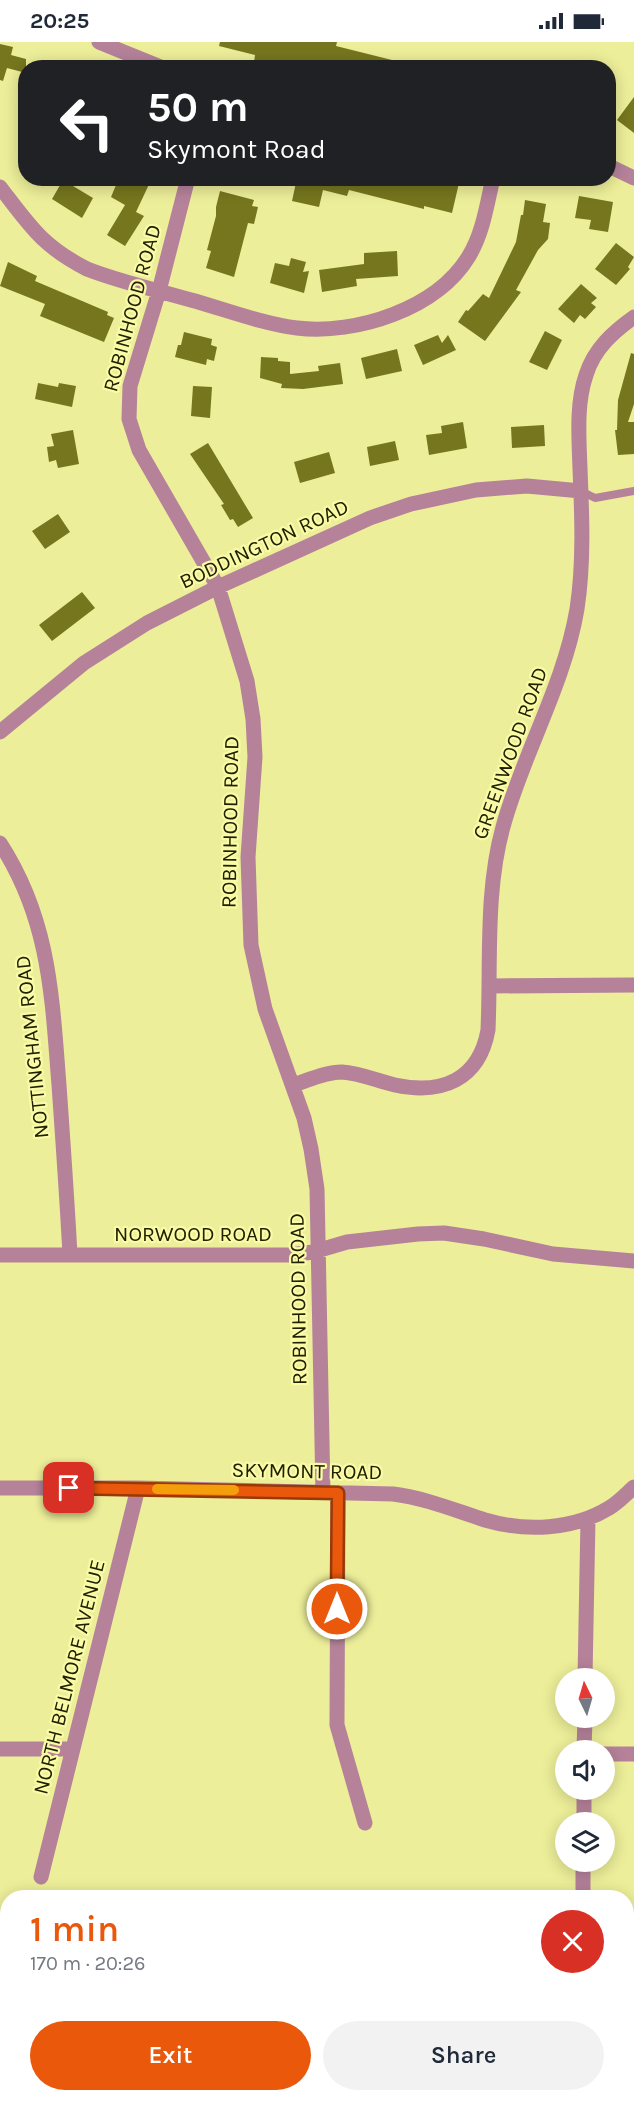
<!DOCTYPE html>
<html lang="en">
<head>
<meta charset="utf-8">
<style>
  :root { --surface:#fff; --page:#f2f2f3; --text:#1f2937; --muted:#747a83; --accent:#ea580c }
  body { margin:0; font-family:Karla,sans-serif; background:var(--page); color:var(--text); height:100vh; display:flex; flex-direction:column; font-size:22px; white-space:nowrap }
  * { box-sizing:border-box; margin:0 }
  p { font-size:20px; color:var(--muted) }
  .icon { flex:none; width:33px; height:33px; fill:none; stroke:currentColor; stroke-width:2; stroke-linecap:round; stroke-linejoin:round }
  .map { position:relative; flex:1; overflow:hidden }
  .side { position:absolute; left:0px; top:1848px; width:634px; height:212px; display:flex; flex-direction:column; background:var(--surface); border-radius:24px 24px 0 0; box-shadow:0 3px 15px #0003 }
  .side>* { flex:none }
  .banner { position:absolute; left:18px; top:18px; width:598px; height:126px; border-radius:24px; box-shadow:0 3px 15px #0003; background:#202124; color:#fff; overflow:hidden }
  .needle { width:39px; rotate:355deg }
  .controls { position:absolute; left:555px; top:1626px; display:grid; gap:12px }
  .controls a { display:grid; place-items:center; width:60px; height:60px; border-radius:50%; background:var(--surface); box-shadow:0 3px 15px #0003; font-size:30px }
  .pin { position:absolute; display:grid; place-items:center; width:51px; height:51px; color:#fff; margin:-26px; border-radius:12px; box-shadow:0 3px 9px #0006 }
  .me { position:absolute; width:66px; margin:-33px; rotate:0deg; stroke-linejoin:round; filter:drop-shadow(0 0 4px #0008) }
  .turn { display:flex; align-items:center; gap:21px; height:126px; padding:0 30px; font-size:27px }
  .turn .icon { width:78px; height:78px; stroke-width:2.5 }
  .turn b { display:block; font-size:42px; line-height:51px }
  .round { display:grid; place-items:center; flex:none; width:63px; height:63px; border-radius:32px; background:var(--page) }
  .headline { display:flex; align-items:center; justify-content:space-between; height:102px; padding:0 30px }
  h1 { font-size:36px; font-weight:600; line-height:45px; color:var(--accent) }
  .primary-button { display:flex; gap:12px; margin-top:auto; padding:12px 30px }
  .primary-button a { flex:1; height:69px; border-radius:36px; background:var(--accent); color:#fff; font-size:24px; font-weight:600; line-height:69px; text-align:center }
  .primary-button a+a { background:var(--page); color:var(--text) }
  .status { display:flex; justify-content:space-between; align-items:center; height:42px; padding:0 30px; background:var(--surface); direction:ltr }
  .status svg { height:16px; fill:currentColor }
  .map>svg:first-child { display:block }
  .building { fill:#76761e }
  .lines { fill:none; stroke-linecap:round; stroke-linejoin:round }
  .service { stroke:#b5829a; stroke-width:8 }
  .minor { stroke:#b5829a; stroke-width:15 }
  .route-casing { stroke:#983908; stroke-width:15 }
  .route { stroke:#ea580c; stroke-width:10 }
  .slow { stroke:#f59e0b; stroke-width:10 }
  .labels { text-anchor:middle; stroke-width:4.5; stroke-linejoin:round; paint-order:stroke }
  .street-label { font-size:21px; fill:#212000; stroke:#f9fba6 }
</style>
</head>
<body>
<div class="status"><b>20:25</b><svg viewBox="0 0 49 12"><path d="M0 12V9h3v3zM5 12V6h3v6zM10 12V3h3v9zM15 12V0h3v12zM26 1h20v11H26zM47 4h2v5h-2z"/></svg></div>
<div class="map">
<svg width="634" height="2059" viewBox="0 0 634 2059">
  <rect width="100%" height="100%" fill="#ecee99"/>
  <path class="building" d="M220 0H337L336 4 404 21V26H295L272 20 271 24 254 20 255 13 219 4Z
    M0 2 13 5 11 13 26 17V31L7 26 3 39 0 38Z
    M634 55V91L617 78Z
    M119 136H152L136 170 144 174 125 204 107 193 125 163 111 155Z
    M297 136H441L459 141 452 171 424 164V167L349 148 347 154 323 148 319 165 292 159Z
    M63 138 93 156 82 176 52 157Z
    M220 149 254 158 252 164 258 165 254 182 248 181 234 235 206 226 211 209 207 208 216 174V165Z
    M579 154 613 160 608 190 589 187 591 178 575 176Z
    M525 158 546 162 543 180 550 181 548 197 538 208 516 248 521 250 485 299 458 280 466 268 468 269 483 252 489 256 516 200 521 173H523Z
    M616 201 634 215 628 225 630 227 616 243 595 227Z
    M397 209 398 234 356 237 357 244 322 250 319 228 364 222V211Z
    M291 216 306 220 303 230 309 229 304 251 270 241 275 221 289 224Z
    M8 220 37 234 35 239 108 270 107 273 114 276 104 300 40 274 45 262 0 244Z
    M581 242 597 256 591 261 596 265 585 277 580 273 574 281 558 267Z
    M545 289 562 298 547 328 529 320Z
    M184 290 212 297 211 303 217 305 214 319 207 317 206 323 175 315 178 303H181Z
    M438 293 442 301 448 293 456 308 423 323 414 303Z
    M397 307 402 329 366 337 361 316Z
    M631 311 634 312V362L628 380H634V412L618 413 615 388H617L618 358Z
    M261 315 278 316V319L290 320V332L319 329 318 324 340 321 343 342 303 347 281 346 282 342 260 336Z
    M38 341 58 345 59 341 76 344 72 365 35 357Z
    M193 344 212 345 210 376 191 374Z
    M463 380 467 406 429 413 426 393 442 391 441 384Z
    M544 383 545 404 512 406 511 385Z
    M73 388 79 422 58 426 56 418 49 420 47 405 54 404 51 392Z
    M395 399 399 418 370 424 367 405Z
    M208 401 253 476 238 485 233 477 230 478 221 463 224 462 190 412Z
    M329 410 335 431 300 441 294 420Z
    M58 472 70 490 45 507 32 489Z
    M82 550 95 566 52 599 39 583Z"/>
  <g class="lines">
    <path class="service" d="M581 449 595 456 634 449"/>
    <path class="minor" d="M99 0 163 26
      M609 124 634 136
      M188 136 159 249 130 344 129 377 139 408 218 545 247 639 253 677 255 715 248 815 251 903 265 967 304 1076 311 1107 317 1147 323 1450
      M0 145C30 184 42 204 87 227 120 240 157 248 191 258 224 267 263 282 297 286 356 293 437 267 469 214 483 191 487 162 493 136
      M0 690 84 621 147 581 218 545 370 476 411 462 476 448 527 444 581 449
      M0 801C50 878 52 955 59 1043 63 1100 67 1156 70 1213
      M490 944 634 943
      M293 1043C309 1038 325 1030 342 1030 360 1031 377 1039 395 1043 442 1053 479 1038 488 988 491 922 485 849 503 785 523 711 564 644 577 567 584 521 582 474 580 427 579 396 576 362 586 333 594 307 613 290 634 275
      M0 1213H290L313 1210 347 1200 418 1192 444 1191 484 1197 553 1212 634 1219
      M0 1446H138L393 1452C425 1456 454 1468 485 1478 526 1490 573 1488 609 1466 619 1460 626 1452 634 1445
      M338 1451 337 1683 365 1781
      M585 1636 588 1477
      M0 1707H72
      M584 1708 585 1676
      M604 1712H634
      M584 1780V1748
      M41 1835 138 1446
      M583 1856V1820
      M627 1930H634
      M583 2052 584 2059
      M404 2059V2052"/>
  </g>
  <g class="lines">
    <defs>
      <path id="route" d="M69 1446 338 1451 337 1567"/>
    </defs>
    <use href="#route" class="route-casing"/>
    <use href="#route" class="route"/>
    <path class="slow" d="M157 1447 234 1448"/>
  </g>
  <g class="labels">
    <g class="street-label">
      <text transform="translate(132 266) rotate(-75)" y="7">ROBINHOOD ROAD</text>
      <text transform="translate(264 502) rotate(-25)" y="7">BODDINGTON ROAD</text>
      <text transform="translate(510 711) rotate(-70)" y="7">GREENWOOD ROAD</text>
      <text transform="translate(230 780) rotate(-89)" y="7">ROBINHOOD ROAD</text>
      <text transform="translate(32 1005) rotate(-96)" y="7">NOTTINGHAM ROAD</text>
      <text x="193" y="1199">NORWOOD ROAD</text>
      <text transform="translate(298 1257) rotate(-91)" y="7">ROBINHOOD ROAD</text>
      <text transform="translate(307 1429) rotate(1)" y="7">SKYMONT ROAD</text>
      <text transform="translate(69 1635) rotate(-76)" y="7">NORTH BELMORE AVENUE</text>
    </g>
  </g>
</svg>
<div class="controls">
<a><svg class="needle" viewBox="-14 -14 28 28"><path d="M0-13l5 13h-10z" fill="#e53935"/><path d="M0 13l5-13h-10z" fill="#747a83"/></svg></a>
<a><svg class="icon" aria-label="sound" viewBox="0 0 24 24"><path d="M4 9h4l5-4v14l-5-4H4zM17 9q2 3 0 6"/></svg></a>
<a><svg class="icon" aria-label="layers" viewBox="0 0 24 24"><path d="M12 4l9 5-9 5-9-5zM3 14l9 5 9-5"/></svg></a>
</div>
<div class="pin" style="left:69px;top:1446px;background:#d93025"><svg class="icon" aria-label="arrive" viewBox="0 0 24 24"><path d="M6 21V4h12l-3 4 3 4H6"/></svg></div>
<svg class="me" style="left:337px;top:1567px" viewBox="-20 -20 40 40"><circle r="17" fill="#ea580c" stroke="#fff" stroke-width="3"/><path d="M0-11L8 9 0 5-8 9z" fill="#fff"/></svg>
<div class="banner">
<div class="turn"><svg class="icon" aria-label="left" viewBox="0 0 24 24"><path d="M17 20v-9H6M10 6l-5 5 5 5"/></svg><div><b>50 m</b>Skymont Road</div></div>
</div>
<section class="side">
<div class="headline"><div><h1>1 min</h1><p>170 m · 20:26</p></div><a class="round" style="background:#d93025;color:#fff"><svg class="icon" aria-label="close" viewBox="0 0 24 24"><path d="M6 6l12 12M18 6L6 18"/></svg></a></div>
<div class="primary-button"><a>Exit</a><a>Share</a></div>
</section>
</div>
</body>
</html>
